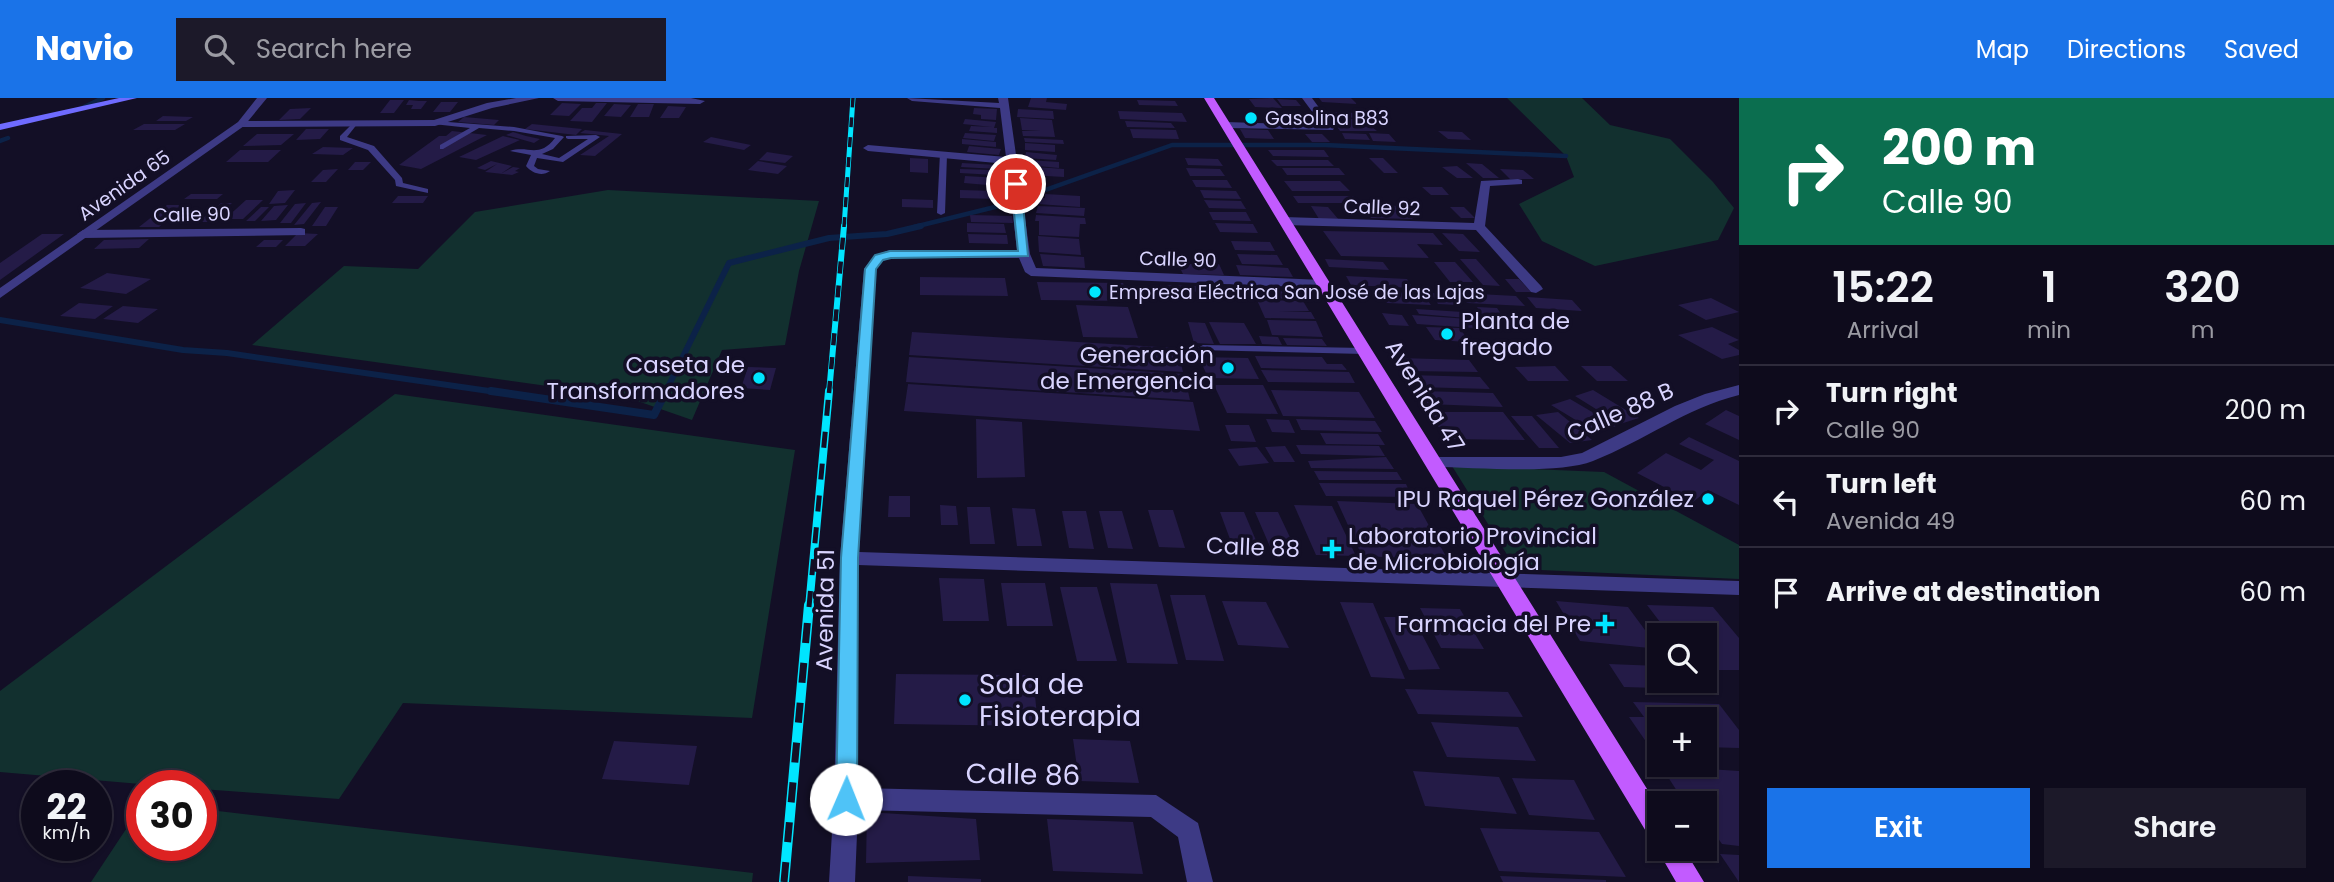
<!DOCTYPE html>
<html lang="en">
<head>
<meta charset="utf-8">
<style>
  :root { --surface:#0e0b1c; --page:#1c1929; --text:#f1f3f6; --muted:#9b9ba3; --line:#2e2b3b; --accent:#1a73e8 }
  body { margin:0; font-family:Poppins,sans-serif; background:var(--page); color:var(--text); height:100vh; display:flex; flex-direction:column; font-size:26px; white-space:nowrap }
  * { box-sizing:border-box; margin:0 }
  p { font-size:23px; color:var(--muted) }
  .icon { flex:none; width:38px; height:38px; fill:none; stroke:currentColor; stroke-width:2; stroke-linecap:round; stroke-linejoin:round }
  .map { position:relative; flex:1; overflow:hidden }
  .sheet { display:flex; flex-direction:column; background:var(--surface); width:595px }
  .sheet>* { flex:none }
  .guide { background:#0b6e4f; color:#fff; overflow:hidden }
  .controls { position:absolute; left:1647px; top:525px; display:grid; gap:14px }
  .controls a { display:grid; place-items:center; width:70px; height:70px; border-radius:0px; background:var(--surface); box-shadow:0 2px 5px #0004,0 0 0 2px var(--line); font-size:35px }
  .speed { position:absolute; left:21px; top:672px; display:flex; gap:14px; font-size:35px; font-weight:700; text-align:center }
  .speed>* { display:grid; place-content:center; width:91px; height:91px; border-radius:50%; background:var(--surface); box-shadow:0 2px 5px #0004,0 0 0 2px var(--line); line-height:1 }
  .speed small { font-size:18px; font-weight:400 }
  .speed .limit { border:10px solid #d22; background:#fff; color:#111 }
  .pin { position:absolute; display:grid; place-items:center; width:60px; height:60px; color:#fff; margin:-30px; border:4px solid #fff; border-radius:50%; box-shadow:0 2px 7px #0007 }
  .me { position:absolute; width:77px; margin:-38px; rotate:1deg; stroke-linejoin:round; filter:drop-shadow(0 0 5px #0008) }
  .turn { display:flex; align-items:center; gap:24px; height:147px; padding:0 28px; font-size:32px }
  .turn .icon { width:91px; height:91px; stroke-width:2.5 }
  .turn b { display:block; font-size:49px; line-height:60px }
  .eta { display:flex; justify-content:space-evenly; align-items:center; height:119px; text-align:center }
  .eta b { font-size:42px; font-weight:600; line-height:49px }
  .action { display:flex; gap:14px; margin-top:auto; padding:14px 28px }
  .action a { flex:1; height:80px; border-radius:0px; background:var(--accent); color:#fff; font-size:28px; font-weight:600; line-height:80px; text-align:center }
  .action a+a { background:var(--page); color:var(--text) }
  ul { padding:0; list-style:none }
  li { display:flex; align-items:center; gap:21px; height:91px; padding:0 28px; border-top:2px solid var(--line) }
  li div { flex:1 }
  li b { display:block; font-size:26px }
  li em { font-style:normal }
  header { display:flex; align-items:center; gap:42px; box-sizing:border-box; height:98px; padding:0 35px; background:var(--accent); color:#fff }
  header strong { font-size:33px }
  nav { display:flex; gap:38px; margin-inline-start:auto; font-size:24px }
  .search { width:490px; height:63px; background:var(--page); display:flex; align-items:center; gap:18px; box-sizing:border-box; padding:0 24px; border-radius:0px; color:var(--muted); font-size:26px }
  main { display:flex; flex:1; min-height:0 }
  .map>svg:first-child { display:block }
  .green { fill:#12302f }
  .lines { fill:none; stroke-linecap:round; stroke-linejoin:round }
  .stream-far2 { stroke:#0c2248; stroke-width:4.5 }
  .stream-far1 { stroke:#0c2248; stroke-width:6 }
  .stream { stroke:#0c2248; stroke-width:8 }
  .building { fill:#241b47 }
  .service { fill:#3d3a85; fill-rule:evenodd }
  .minor { fill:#3d3a85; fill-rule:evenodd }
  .tertiary { fill:#3d3a85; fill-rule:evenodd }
  .secondary { fill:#6f6bff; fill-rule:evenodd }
  .primary { fill:#c25bff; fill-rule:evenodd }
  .rail-far3-casing { stroke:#00e5ff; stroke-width:5 }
  .rail-far2-casing { stroke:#00e5ff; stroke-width:6 }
  .rail-far1-casing { stroke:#00e5ff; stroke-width:8 }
  .rail-casing { stroke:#00e5ff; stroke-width:10 }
  .rail-far3 { stroke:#130f26; stroke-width:3.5; stroke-dasharray:10; stroke-linecap:butt }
  .rail-far2 { stroke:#130f26; stroke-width:4.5; stroke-dasharray:12; stroke-linecap:butt }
  .rail-far1 { stroke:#130f26; stroke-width:5; stroke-dasharray:16; stroke-linecap:butt }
  .rail { stroke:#130f26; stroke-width:7; stroke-dasharray:20; stroke-linecap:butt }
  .route { fill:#4fc3f7; stroke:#337fa1; stroke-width:2 }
  .poi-dot { fill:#00e5ff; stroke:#130f26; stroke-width:2.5 }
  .labels { text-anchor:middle; stroke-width:7; stroke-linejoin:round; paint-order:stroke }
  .far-poi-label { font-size:19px; fill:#d9d4ff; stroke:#130f26; text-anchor:start }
  .far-street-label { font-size:19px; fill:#d9d4ff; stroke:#130f26 }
  .poi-label { font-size:23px; fill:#d9d4ff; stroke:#130f26; text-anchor:end }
  .street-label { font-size:23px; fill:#d9d4ff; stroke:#130f26 }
  .near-poi-label { font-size:28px; fill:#d9d4ff; stroke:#130f26; text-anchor:start }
  .near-street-label { font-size:28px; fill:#d9d4ff; stroke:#130f26 }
</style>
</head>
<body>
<header>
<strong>Navio</strong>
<div class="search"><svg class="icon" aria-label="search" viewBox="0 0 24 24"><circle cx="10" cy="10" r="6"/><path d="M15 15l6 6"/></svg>Search here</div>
<nav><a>Map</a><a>Directions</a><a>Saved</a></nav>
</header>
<main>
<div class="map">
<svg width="1739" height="784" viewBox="0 0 1739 784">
  <rect width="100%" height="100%" fill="#130f26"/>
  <path class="green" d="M1507 0H1582L1610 27 1670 41 1713 84 1734 110 1718 142 1595 168 1542 143 1519 106 1574 79 1566 58Z
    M608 92 819 103 799 173 785 247 722 252 692 322 626 299 252 247 344 168 418 171 475 114Z
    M395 296 795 352 752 620 403 605 339 701 201 691V688H164L0 674V593Z
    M1452 368 1604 374 1739 447V481L1516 471Z
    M142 707V747H201V711L753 775 752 784H91Z"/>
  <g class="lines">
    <path class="stream-far2" d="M82 10 103 0
      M0 43 8 40
      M914 129 1003 107 1172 47H1325L1566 58"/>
    <path class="stream-far1" d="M0 222 183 252 227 255 503 295
      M665 295 729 165 829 140 887 136 921 128"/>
    <path class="stream" d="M491 293 654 317 666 293"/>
  </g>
  <path class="building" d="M1031 0H1047L1046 4 1067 6 1066 12 1028 9Z
    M1273 0 1282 10 1255 9 1249 1Z
    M1319 0H1351L1357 6 1322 4Z
    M1277 1 1296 2 1301 8H1282Z
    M390 2H404L394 15H380Z
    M409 2 419 3H427L421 11H411L413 7H406Z
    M1137 2 1175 3 1178 8 1139 7Z
    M441 4H458L450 14H433Z
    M562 5 581 6 569 18 550 17Z
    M596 5H607L592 24 570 23 582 10H592Z
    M614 6 631 7 621 19 604 18Z
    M638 6H654L649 19H630Z
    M668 8 686 9 679 20H660Z
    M311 10 300 21 279 22 290 11Z
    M974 10 997 11 996 22 981 21V17L973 16Z
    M1018 11 1053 13 1054 21 1017 19Z
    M1118 13 1182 15 1187 24 1120 21Z
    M1329 14 1356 15 1360 20 1333 19Z
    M163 18 193 19 186 23H156Z
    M464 19 499 22 494 27 458 24Z
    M1020 20 1052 22 1055 39 1023 38 1022 33H1041L1022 32Z
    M1331 20 1362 21 1377 33H1340Z
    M965 21 996 24 994 30H997V35L969 33 971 28 992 29 963 26Z
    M1125 23 1171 25 1175 30 1127 29Z
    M144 26H185L175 32H133Z
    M532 26 582 31 576 37 525 31Z
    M306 31H329L320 41 296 42Z
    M1130 31 1176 32 1179 41 1133 40Z
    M1240 31 1268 32 1274 41 1245 40Z
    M585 32 622 36 595 58 580 57 609 38 580 35Z
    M452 33 487 37 421 71 399 67 439 38H446Z
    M1438 33 1462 34 1471 42 1448 41Z
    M513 34 526 38 540 41 534 45 506 37Z
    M965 35 996 37 994 43 963 40Z
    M1342 35 1366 36 1370 42 1345 41Z
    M1369 35 1389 36 1396 44 1373 43Z
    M257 36H294L281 47 243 48Z
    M1305 36H1322L1330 44H1312Z
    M503 38 520 42 476 62 459 59Z
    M711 39 751 47 744 52 703 44Z
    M1024 40 1063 42 1064 46 1025 44Z
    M962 41 996 44V49L962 46Z
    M1025 45 1055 47V54L1025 52Z
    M969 48 1001 51 999 57 967 54Z
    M323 49 353 50 343 57 312 56Z
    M240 52H281L268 64H226Z
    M1268 52H1324L1329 59 1273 58Z
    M767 54 793 58 785 65 759 62Z
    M1026 54 1057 57 1056 62 1025 60Z
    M910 60 928 61V75L910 74Z
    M1185 60 1218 61 1223 68 1188 67Z
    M1369 60H1383L1398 75H1384Z
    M1028 62 1059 64V70L1026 67Z
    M1271 62H1328L1334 68H1277Z
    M491 63 512 68 502 75 513 69 520 70 515 73 519 74 512 77 485 74 497 66 485 72 477 70Z
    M758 63 787 68 778 76 748 72Z
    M355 64H371L363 72H348Z
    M962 65 997 67V71L961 69Z
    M1466 65 1482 66 1499 80H1483Z
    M1457 68 1473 80H1457L1442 69Z
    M1036 69 1064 71V79L1029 77V71Z
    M1186 70 1220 71 1225 78H1190Z
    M1282 70H1339L1345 77H1287Z
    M338 71 326 84H311L323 72Z
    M960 71 996 72 995 77 960 75Z
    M1500 71 1523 72 1534 81H1510Z
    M965 78 1000 80 999 88 964 85Z
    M1192 82H1227L1232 90 1196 89Z
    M1284 83H1340L1350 93H1292Z
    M1422 89H1442L1449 97H1431Z
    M295 92 285 105 269 106 278 93Z
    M960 92 995 93 997 101 960 100Z
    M1200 92 1236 93 1241 101 1204 100Z
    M191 96H223L217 101H184Z
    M1045 96 1080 98V109L1038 106V99L1045 100Z
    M398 98H428L423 105H392Z
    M1293 98H1353L1359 105H1298Z
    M902 101 933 102V110L902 109Z
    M246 102H263L243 121H225Z
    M1204 102 1241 103 1246 111 1209 110Z
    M321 104 304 126 294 127 312 105Z
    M221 105H232L210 124H198Z
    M306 105 291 125H280L295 106Z
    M167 107H186L159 129H139Z
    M288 107 276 122 261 123 274 108Z
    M1360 107 1402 108 1413 121 1371 120Z
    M1038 108 1085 110 1084 118 1036 115Z
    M1311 108 1328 109 1339 122 1319 121Z
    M261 109H269L255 123H246Z
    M325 109H338L326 128H312Z
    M1450 109H1464L1475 120H1461Z
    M1209 114H1246L1251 123 1213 122Z
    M970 117 1012 118 1013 125 971 124Z
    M1036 117 1085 120 1086 126H1080L1079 139 1039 137V123H1035Z
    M967 125 1004 126 1006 135 967 134Z
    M1215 125 1253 126 1258 135 1220 134Z
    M1323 133 1433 135 1443 147 1417 146 1429 160 1341 158Z
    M298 135 318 136 305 148H285Z
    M1442 135 1463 136 1480 154 1459 153Z
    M42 136H64L0 182V165Z
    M968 136 1007 137 1008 146 969 145Z
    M1038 138 1079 141 1081 157 1039 154Z
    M149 141 139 150 94 151 104 142Z
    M264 142H283L276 149H256Z
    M1231 143 1270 144 1275 153 1235 152Z
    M1040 156 1084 159 1085 170 1043 168Z
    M1237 156 1277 157 1283 167 1242 166Z
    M1325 161 1383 164 1389 172 1329 169Z
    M1460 161H1476L1500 188 1483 187Z
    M1434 164H1455L1473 184H1450Z
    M1178 166H1219L1224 177 1183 176Z
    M1236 167 1288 170 1293 179 1240 177Z
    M107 175 151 181 126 196 80 190Z
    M1346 178 1407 181 1413 190 1351 187Z
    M920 179 1005 180 1008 198 920 197Z
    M1505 181H1519L1531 194H1516Z
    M1037 184 1123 185 1130 203 1041 202Z
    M1159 187 1200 188 1202 194 1161 192Z
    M1205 189 1244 190 1248 200 1208 198Z
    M1256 192 1298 194 1302 201 1260 200Z
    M1379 194 1422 195 1431 207 1387 205Z
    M1431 195 1450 196 1458 207 1438 206Z
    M1459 195 1516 198 1525 208 1467 205Z
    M1527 199 1572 202 1582 213 1536 210Z
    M1711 200 1739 214 1706 222 1678 207Z
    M1257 202 1303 203 1309 213H1279L1311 214 1315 221 1265 220Z
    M79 205 113 208 95 221 60 218Z
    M1076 207 1128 209 1138 240 1083 239Z
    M123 208 158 211 138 225 103 221Z
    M1477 209 1497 210 1501 216H1481Z
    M1416 211 1463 214 1467 220 1419 216Z
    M1382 215 1402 217 1409 228 1389 227Z
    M1412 217 1469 221 1474 230 1417 226Z
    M1267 222 1316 223 1323 239 1272 237Z
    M1188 224 1205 225 1214 246 1194 245Z
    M1209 224 1244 225 1256 246H1220Z
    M1426 229 1460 230 1469 244 1435 242Z
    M1712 229 1739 242 1728 246 1739 252V257L1722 261 1678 237Z
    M912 234 1177 250 1183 274 909 257Z
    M1259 238 1278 239 1282 247 1262 246Z
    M1283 240 1322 241 1327 248 1287 247Z
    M1255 258 1322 259 1327 266H1342L1347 272 1261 270Z
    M909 259 1184 276 1190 302 906 284Z
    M1199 259 1248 260 1259 281 1208 280Z
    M1399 260 1469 262 1478 274 1407 273Z
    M1555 268 1569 283H1528L1515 269Z
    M1581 268H1611L1628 283H1597Z
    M748 269 776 270 770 292 741 290Z
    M1261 272 1349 274 1355 285 1268 284Z
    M1409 277 1480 279 1490 291 1417 289Z
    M908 286 1193 304 1200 333 904 313Z
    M1214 287H1263L1278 316 1227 315Z
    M1271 292 1359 294 1375 320 1283 318Z
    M1593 292 1639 320 1620 326 1575 298Z
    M1420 293 1493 295 1503 309 1428 306Z
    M1570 301 1616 328 1597 335 1551 307Z
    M1726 312 1739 318V342L1705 326Z
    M1427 314H1503L1525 342 1448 341Z
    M1558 314 1592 342 1570 345 1536 317Z
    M1511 318H1532L1559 350H1539Z
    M976 321 1022 324 1025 379 977 380Z
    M1266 321 1289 322 1295 335 1272 334Z
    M1296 321 1375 323 1382 334 1301 332Z
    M1225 327H1249L1256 344 1231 343Z
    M1320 335 1378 336 1385 347 1326 346Z
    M1689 339 1739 363V407L1708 392 1693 404 1637 375 1666 355 1701 372 1714 362 1679 346Z
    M1296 347 1379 348 1385 358 1301 356Z
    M1285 348 1295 364H1274L1265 349Z
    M1257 349 1269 365 1239 368 1228 351Z
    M1386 359 1394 371 1311 370 1308 363Z
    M1314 373 1397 374 1402 382H1319Z
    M1319 385 1406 386 1412 399 1326 398Z
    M889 398H910V419H888Z
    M1337 403 1417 406 1448 462 1362 458Z
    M940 407 956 408 958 427H941Z
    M1294 407 1332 408 1356 458 1316 457Z
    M967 409H990L995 446H970Z
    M1012 410 1035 411 1042 448H1017Z
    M1148 412H1173L1185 450 1159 449Z
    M1062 413H1086L1094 451 1069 450Z
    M1099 413H1122L1133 451 1108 450Z
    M1220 414H1244L1260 452H1234Z
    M1255 414H1278L1296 452 1271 451Z
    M939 480 984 481 989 523H943Z
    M1001 485H1045L1053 528H1007Z
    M1110 485 1157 486 1178 566 1127 565Z
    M1060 489H1097L1117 563H1077Z
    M1170 497H1205L1224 563 1186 562Z
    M1222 503 1266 504 1289 550 1238 547Z
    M1556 503 1628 509 1659 551 1580 543Z
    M1340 504 1373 505 1405 581 1371 579Z
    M1647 507 1713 509 1739 540V572H1704V537H1670Z
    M1420 510 1460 511 1484 551 1441 550Z
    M1384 519H1413L1440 571 1409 572Z
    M1609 566 1659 568V583H1684L1691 591 1624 589Z
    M896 576 1033 577 1038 628 894 626Z
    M1405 591 1508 594 1523 619 1418 616Z
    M1633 604 1719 606 1739 632V650L1704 649V621H1659V648H1649L1629 619H1644Z
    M1431 624 1518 629 1536 663 1447 659Z
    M1073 641 1130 643 1139 685 1079 683Z
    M614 643 697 648 689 687 602 681Z
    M1661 668 1739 673V748L1722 746 1704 720V705L1684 704Z
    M1413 673 1499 679 1517 716 1425 708Z
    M1512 680 1574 682 1595 722 1529 717Z
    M867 714 976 721 980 762 866 765Z
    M1047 721 1133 724 1143 776 1053 773Z
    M1480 730 1599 734 1626 779 1499 773Z
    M1720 756 1739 757V784Z
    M908 778 981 781V784H908Z
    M1500 778 1606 782V784H1503Z"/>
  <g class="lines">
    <path class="service" d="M355 23 358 25 347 39 374 48 402 80 403 85 428 91V95L396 88 395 82 368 52 340 42V38Z
      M435 23 514 29 562 38 564 39 553 51 542 56 559 60 588 41H568L566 40V38L596 37 600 39 563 64 537 60 534 68 538 71 550 73C542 79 532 75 526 68L531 57 510 53C528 47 539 61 555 40L514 33 479 30 443 51H440V47L470 30 433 26 432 25Z
      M940 55 947 57 945 115 941 117 937 115Z
      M1203 247 1364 250 1369 253 1364 256 1199 252 1198 250Z"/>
    <path class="minor" d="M516 0H539L492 10 435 28 241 29 236 26 241 23 434 22 487 5Z
      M553 0H691L705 3 700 6 558 3Z
      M907 0 999 5 998 0H1008L1030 156 1036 170 1323 182 1330 186 1323 190 1031 178 1025 174 1019 160H891L883 163 876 171 859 454 1739 483V497L858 467V690L1156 697 1198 725 1213 784H1187L1178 739 1151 719 858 712 855 784H829L834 701 840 460 864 171 875 157 890 152H1017L1007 66 868 53 863 50 868 47 1006 59 1000 10 912 3Z
      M1302 0H1312L1334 30 1333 32 1226 30 1221 27 1226 24 1322 27Z
      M1518 81 1522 82V86L1490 88 1485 128 1541 188 1543 191 1536 195 1531 194 1476 132 1284 127 1278 123 1284 119 1474 125 1481 83Z
      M301 130 305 131V137L83 140 77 136 83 132Z
      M1739 287V297C1686 310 1644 343 1593 363 1557 377 1474 369 1433 369L1425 364 1433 359H1561L1582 355 1675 308 1705 296Z"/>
    <path class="tertiary" d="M257 0H267L244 28 0 200V190L238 24Z"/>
    <path class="secondary" d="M119 0H137L0 32V26Z"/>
    <path class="primary" d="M1204 0H1214L1659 710V743L1650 740Z
      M1659 748V751H1684L1704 784H1676L1657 751Z"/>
    <defs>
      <path id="rail-far3" d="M844 129 853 0"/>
      <path id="rail-far2" d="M829 295 844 128"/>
      <path id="rail-far1" d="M809 509 829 293"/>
      <path id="rail" d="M784 784 809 507"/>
    </defs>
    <use href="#rail-far3" class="rail-far3-casing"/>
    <use href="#rail-far2" class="rail-far2-casing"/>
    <use href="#rail-far1" class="rail-far1-casing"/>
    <use href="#rail" class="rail-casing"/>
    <use href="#rail-far3" class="rail-far3"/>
    <use href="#rail-far2" class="rail-far2"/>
    <use href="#rail-far1" class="rail-far1"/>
    <use href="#rail" class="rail"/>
  </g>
  <path class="route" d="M1016 83 1021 86 1028 158 891 160 883 162 876 171 858 460 857 701 854 708 846 711 839 708 836 701 841 460 865 171 875 157 890 153H1018L1011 86Z"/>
  <g class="poi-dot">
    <circle cx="1251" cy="20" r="7"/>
    <circle cx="1095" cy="194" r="7"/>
    <circle cx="1447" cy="236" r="7"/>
    <circle cx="1228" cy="270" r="7"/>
    <circle cx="759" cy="280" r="7"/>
    <circle cx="1708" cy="401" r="7"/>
    <path d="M1328.5 440.5h7v7h7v7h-7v7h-7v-7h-7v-7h7z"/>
    <path d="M1601.5 515.5h7v7h7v7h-7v7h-7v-7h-7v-7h7z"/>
    <circle cx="965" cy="602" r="7"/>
  </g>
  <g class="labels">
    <g class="far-poi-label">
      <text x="1265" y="27">Gasolina B83</text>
      <text x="1109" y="201">Empresa Eléctrica San José de las Lajas</text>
    </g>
    <g class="far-street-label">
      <text transform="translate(124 87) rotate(-35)" y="7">Avenida 65</text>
      <text transform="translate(1382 109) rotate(2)" y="7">Calle 92</text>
      <text transform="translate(192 116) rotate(-1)" y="7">Calle 90</text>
      <text transform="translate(1178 161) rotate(2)" y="7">Calle 90</text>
    </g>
    <g class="poi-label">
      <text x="1461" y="231" text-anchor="start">Planta de<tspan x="1461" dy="26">fregado</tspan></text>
      <text x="1214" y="265">Generación<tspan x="1214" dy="26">de Emergencia</tspan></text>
      <text x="745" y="275">Caseta de<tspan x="745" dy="26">Transformadores</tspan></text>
      <text x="1694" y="409">IPU Raquel Pérez González</text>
      <text x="1348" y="446" text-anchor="start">Laboratorio Provincial<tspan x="1348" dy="26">de Microbiología</tspan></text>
      <text x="1591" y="534">Farmacia del Pre</text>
    </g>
    <g class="street-label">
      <text transform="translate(1425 298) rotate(58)" y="8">Avenida 47</text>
      <text transform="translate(1620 314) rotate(-24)" y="8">Calle 88 B</text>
      <text transform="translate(1253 449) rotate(2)" y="8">Calle 88</text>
      <text transform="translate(825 512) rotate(-89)" y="8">Avenida 51</text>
    </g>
    <g class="near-poi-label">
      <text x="979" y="596">Sala de<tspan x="979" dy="32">Fisioterapia</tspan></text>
    </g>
    <g class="near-street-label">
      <text transform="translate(1023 676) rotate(1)" y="10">Calle 86</text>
    </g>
  </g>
</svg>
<div class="controls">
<a><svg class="icon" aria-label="search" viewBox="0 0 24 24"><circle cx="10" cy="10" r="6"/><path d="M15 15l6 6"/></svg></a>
<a>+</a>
<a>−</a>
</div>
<div class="speed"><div>22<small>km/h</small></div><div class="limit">30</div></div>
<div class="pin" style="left:1016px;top:86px;background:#d93025"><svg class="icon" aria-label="arrive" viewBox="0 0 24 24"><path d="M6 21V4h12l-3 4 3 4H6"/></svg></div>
<svg class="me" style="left:846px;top:701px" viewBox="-20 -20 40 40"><circle r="19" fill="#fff"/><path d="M0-13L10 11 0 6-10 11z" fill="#4fc3f7"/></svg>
</div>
<section class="sheet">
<div class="guide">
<div class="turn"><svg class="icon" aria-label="right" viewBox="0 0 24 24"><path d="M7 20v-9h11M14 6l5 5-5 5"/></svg><div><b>200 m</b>Calle 90</div></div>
</div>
<div class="eta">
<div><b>15:22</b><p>Arrival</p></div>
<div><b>1</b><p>min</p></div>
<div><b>320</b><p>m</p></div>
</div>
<ul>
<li><svg class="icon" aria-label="right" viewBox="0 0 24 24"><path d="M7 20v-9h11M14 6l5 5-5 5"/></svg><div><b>Turn right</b><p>Calle 90</p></div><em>200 m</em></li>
<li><svg class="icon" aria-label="left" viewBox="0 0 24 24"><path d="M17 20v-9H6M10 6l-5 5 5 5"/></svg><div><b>Turn left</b><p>Avenida 49</p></div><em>60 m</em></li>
<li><svg class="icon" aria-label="arrive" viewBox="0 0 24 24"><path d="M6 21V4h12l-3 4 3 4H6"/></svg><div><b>Arrive at destination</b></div><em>60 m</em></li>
</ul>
<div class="action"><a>Exit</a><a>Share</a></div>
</section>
</main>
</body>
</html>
